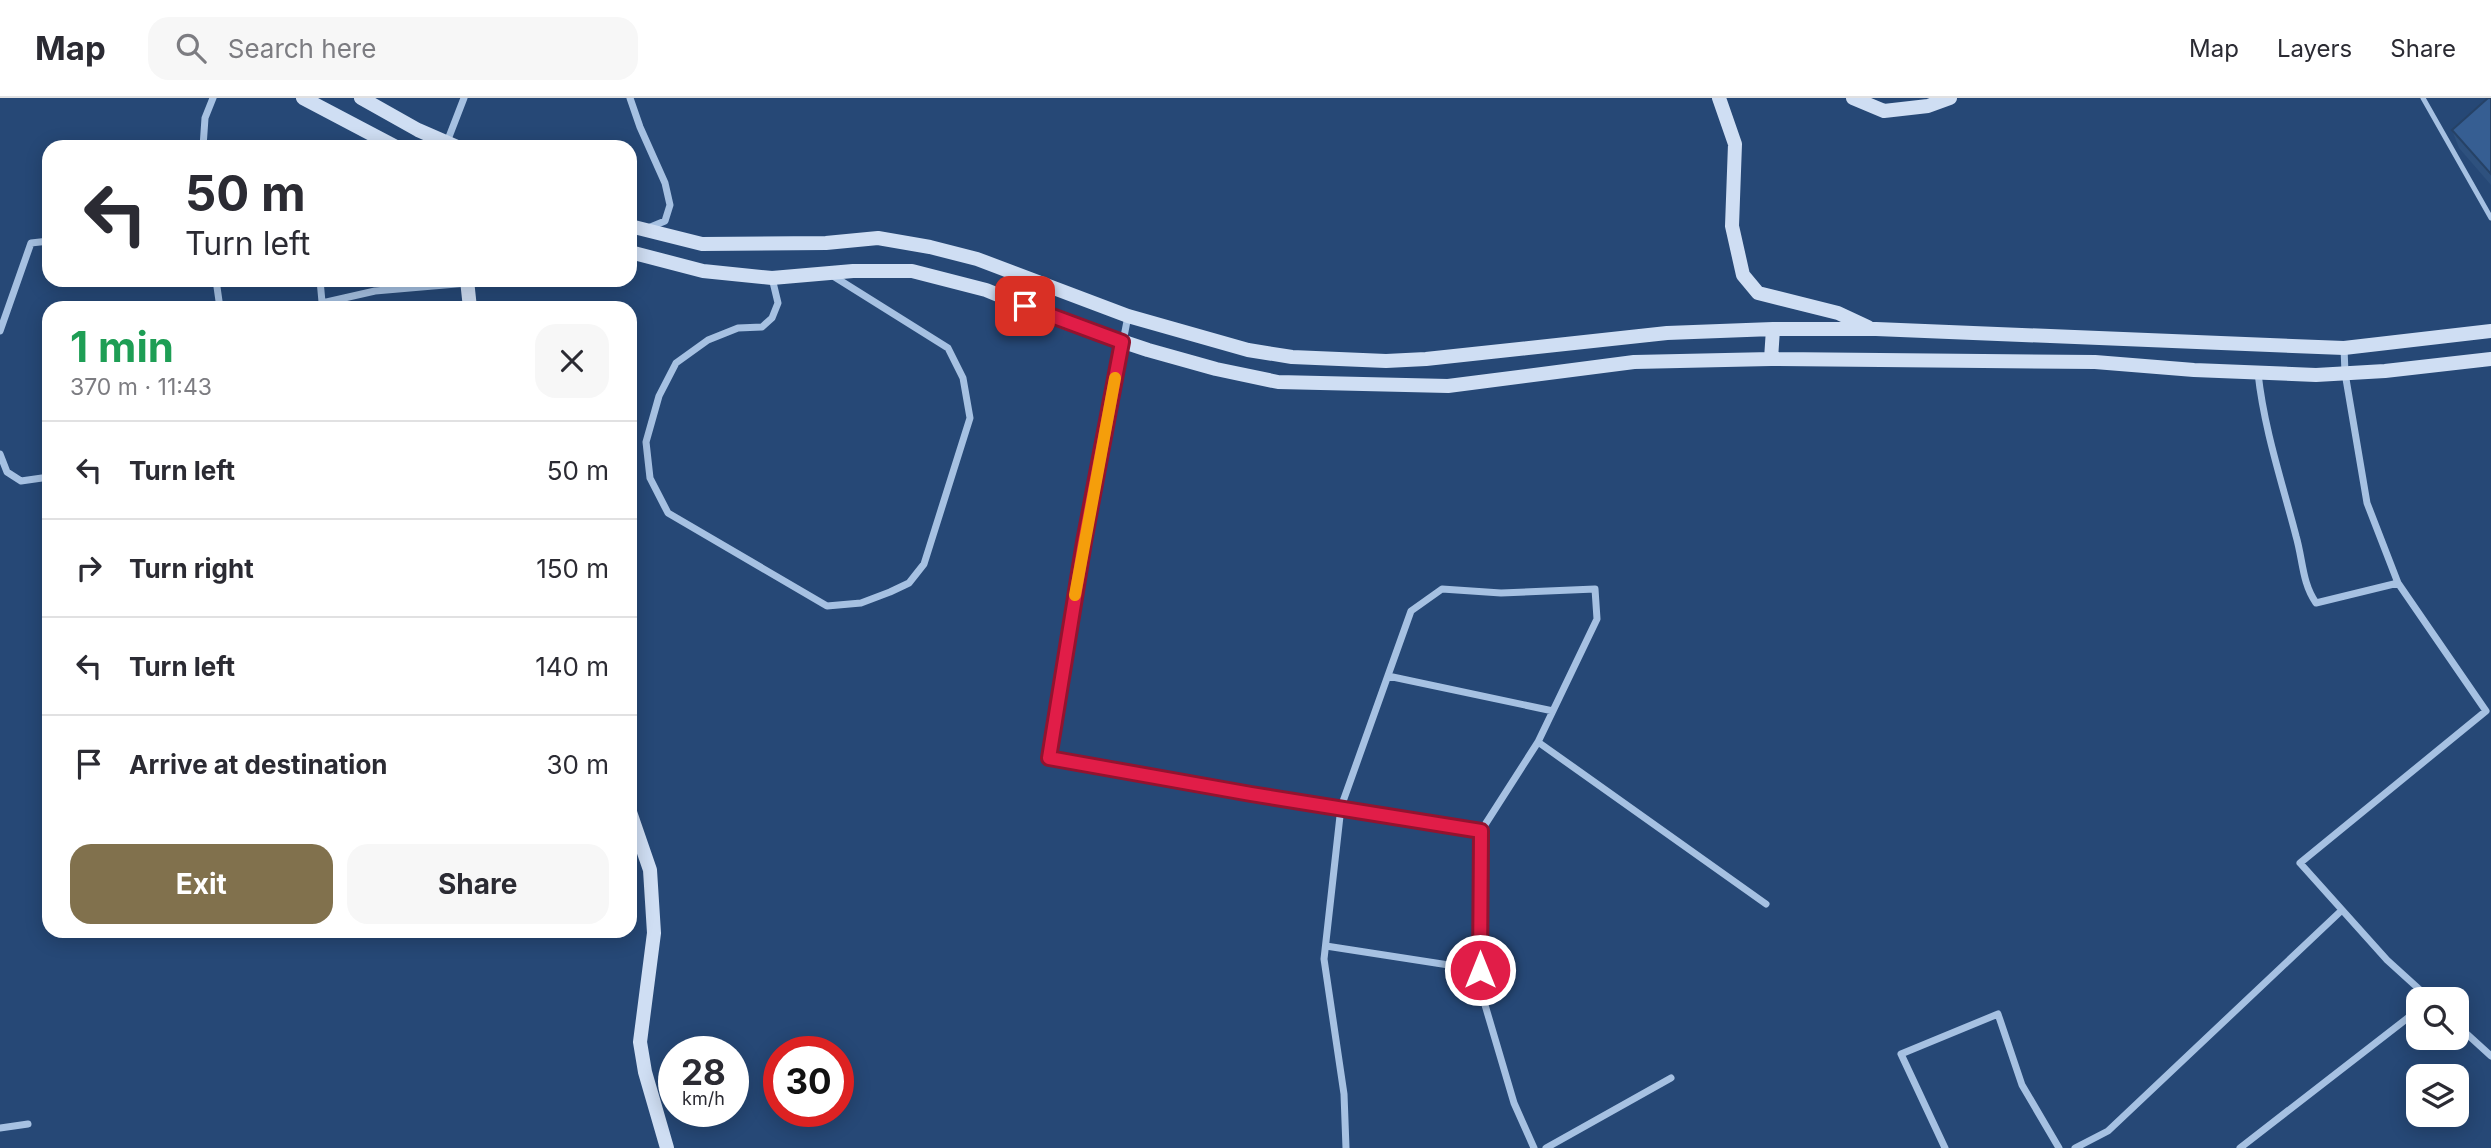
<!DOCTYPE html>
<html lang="en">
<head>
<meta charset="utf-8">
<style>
  :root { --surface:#fff; --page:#f7f7f7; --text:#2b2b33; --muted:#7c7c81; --line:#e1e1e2; --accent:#81714d }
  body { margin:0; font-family:Inter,sans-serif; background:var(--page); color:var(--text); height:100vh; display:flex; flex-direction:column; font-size:26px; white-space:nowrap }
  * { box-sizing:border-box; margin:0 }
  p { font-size:23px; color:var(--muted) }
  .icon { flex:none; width:38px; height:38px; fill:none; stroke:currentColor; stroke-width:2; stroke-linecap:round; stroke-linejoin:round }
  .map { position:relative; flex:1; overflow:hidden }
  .drawer { position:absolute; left:42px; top:203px; width:595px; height:637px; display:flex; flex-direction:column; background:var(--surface); border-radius:21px; box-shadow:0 4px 18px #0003 }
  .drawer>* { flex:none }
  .banner { position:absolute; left:42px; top:42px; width:595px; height:147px; border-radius:21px; box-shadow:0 4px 18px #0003; background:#fff; color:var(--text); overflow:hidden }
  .tools { position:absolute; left:2406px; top:889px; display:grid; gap:14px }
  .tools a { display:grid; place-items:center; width:63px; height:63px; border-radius:14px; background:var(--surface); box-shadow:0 4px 18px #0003; font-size:35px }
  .speed { position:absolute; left:658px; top:938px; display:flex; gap:14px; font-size:35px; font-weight:700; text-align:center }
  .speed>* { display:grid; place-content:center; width:91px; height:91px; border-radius:50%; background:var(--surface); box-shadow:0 4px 18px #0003; line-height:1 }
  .speed small { font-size:18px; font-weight:400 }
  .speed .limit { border:10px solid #d22; background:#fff; color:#111 }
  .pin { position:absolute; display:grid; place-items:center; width:60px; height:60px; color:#fff; margin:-30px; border-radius:14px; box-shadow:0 4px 10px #0006 }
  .me { position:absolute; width:77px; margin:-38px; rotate:0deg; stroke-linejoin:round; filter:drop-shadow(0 0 5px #0008) }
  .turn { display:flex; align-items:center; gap:24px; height:147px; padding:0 28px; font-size:32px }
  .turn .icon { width:91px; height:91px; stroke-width:2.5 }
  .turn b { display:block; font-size:49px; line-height:60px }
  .round { display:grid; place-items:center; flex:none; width:74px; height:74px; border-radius:21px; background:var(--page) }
  .headline { display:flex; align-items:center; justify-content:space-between; height:119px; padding:0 28px }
  h1 { font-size:42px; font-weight:700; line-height:52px; color:#1e9e55 }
  .cta { display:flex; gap:14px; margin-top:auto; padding:14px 28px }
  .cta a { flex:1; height:80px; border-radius:21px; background:var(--accent); color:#fff; font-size:28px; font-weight:700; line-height:80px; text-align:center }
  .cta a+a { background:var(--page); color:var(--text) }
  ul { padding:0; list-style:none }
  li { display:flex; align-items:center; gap:21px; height:98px; padding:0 28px; border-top:2px solid var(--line) }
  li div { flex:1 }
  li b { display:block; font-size:26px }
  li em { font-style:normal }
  header { display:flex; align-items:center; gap:42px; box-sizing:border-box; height:98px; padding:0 35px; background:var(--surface); border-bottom:2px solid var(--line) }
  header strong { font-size:33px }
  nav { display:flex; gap:38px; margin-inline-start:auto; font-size:24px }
  .search { width:490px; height:63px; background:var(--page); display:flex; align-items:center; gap:18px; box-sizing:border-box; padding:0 24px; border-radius:21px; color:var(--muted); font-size:26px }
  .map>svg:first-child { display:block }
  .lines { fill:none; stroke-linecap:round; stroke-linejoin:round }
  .lane { stroke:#a6c1e2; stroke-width:5 }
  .street { stroke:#a6c1e2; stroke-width:7 }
  .secondary { stroke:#cfdef3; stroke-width:14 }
  .wall { fill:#2e517e }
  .building { fill:#365e92; stroke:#264266; stroke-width:2 }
  .route-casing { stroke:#92132f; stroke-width:18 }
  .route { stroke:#e11d48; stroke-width:12 }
  .slow { stroke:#f59e0b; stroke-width:12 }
</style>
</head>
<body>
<header>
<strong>Map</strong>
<div class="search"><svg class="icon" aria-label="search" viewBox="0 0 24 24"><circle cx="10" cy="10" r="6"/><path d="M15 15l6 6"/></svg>Search here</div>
<nav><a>Map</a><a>Layers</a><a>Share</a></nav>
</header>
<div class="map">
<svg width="2491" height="1050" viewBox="0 0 2491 1050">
  <rect width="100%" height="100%" fill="#264876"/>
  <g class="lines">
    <path class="lane" d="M2423 0 2491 120"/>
    <path class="street" d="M630 0 640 29 665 85 670 107 665 123 648 130
      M447 44 464 0
      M203 49 205 20 213 0
      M772 180 778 205 772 220 762 229 738 230 708 242 676 265 659 298 646 344 650 380 668 415 827 508 861 505 890 494 909 485 924 466 970 320 963 280 948 250 833 178
      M216 182 220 210
      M320 182 322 204
      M300 210 375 193 468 185
      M1128 218 1084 444 1050 660 1251 696 1481 733 1538 644 1766 806
      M0 233 31 145 49 143
      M2344 250 2345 275 2367 405 2398 485 2486 613 2300 765 2387 862 2430 901
      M2258 275C2264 331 2282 384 2296 438 2303 462 2302 485 2316 505L2398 485
      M0 356 7 374 21 383 49 379
      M1388 578 1553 613
      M1481 733 1480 890 1514 1005 1534 1050
      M1326 848 1481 872
      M2457 927 2491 958
      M0 1030 28 1026
      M1346 1050 1344 996 1324 861 1341 709 1411 513 1442 491 1501 495 1595 491 1597 521 1538 644
      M1546 1050 1671 980
      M1945 1050 1901 956 1998 916 2022 987 2059 1050
      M2075 1050 2108 1033 2342 812
      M2240 1050 2418 912"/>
    <path class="secondary" d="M303 0 396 49
      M361 0 418 32 457 49
      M1719 0 1735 46 1732 128 1743 177 1758 195 1838 215 1868 229
      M1853 0 1884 13 1928 8 1950 0
      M630 128 702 146 826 145 878 140 930 149 977 161 1128 218 1248 252 1292 259 1386 263 1426 261 1667 235 1773 231H1876L2344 250 2491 233
      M630 154 703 173 772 180 853 173H912L986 192 1064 224 1148 252 1216 271 1278 284 1448 288 1634 264 1771 261 2095 264 2194 272 2316 277 2385 273 2491 261
      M467 182 470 210
      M1771 261 1773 231
      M630 714 650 772 654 835 640 944 645 974 667 1050"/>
  </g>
  <path class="wall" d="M2491 0V87L2459 50 2452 32Z"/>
  <path class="building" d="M2488 0H2491V76L2452 32Z"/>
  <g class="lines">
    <defs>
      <path id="route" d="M1025 208 1122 244 1084 444 1049 660 1251 696 1481 733 1480 872"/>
    </defs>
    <use href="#route" class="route-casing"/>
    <use href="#route" class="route"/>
    <path class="slow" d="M1075 497 1115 280"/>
  </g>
</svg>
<div class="tools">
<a><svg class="icon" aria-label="search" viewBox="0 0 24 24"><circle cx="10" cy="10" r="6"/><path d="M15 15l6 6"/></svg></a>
<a><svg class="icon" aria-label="layers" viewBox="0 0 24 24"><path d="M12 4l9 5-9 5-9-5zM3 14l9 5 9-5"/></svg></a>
</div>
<div class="speed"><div>28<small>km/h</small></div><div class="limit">30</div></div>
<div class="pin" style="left:1025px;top:208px;background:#d93025"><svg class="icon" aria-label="arrive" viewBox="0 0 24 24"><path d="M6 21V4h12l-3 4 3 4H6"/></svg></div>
<svg class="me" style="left:1480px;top:872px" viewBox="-20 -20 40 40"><circle r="17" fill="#e11d48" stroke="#fff" stroke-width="3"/><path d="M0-11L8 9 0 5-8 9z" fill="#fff"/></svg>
<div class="banner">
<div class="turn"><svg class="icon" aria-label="left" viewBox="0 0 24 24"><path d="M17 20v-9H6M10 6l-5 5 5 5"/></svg><div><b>50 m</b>Turn left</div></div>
</div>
<section class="drawer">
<div class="headline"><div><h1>1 min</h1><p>370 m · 11:43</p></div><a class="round"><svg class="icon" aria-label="close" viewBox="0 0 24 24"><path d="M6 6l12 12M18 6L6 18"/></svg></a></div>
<ul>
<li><svg class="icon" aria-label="left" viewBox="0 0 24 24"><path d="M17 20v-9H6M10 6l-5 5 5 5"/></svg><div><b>Turn left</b></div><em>50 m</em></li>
<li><svg class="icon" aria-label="right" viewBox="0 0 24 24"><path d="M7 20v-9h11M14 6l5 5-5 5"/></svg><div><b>Turn right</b></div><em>150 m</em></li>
<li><svg class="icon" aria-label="left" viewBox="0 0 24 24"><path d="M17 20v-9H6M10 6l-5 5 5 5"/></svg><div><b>Turn left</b></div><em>140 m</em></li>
<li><svg class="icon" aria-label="arrive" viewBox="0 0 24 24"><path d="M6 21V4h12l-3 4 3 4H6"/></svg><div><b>Arrive at destination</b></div><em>30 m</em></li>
</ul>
<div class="cta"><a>Exit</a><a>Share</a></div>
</section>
</div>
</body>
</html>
